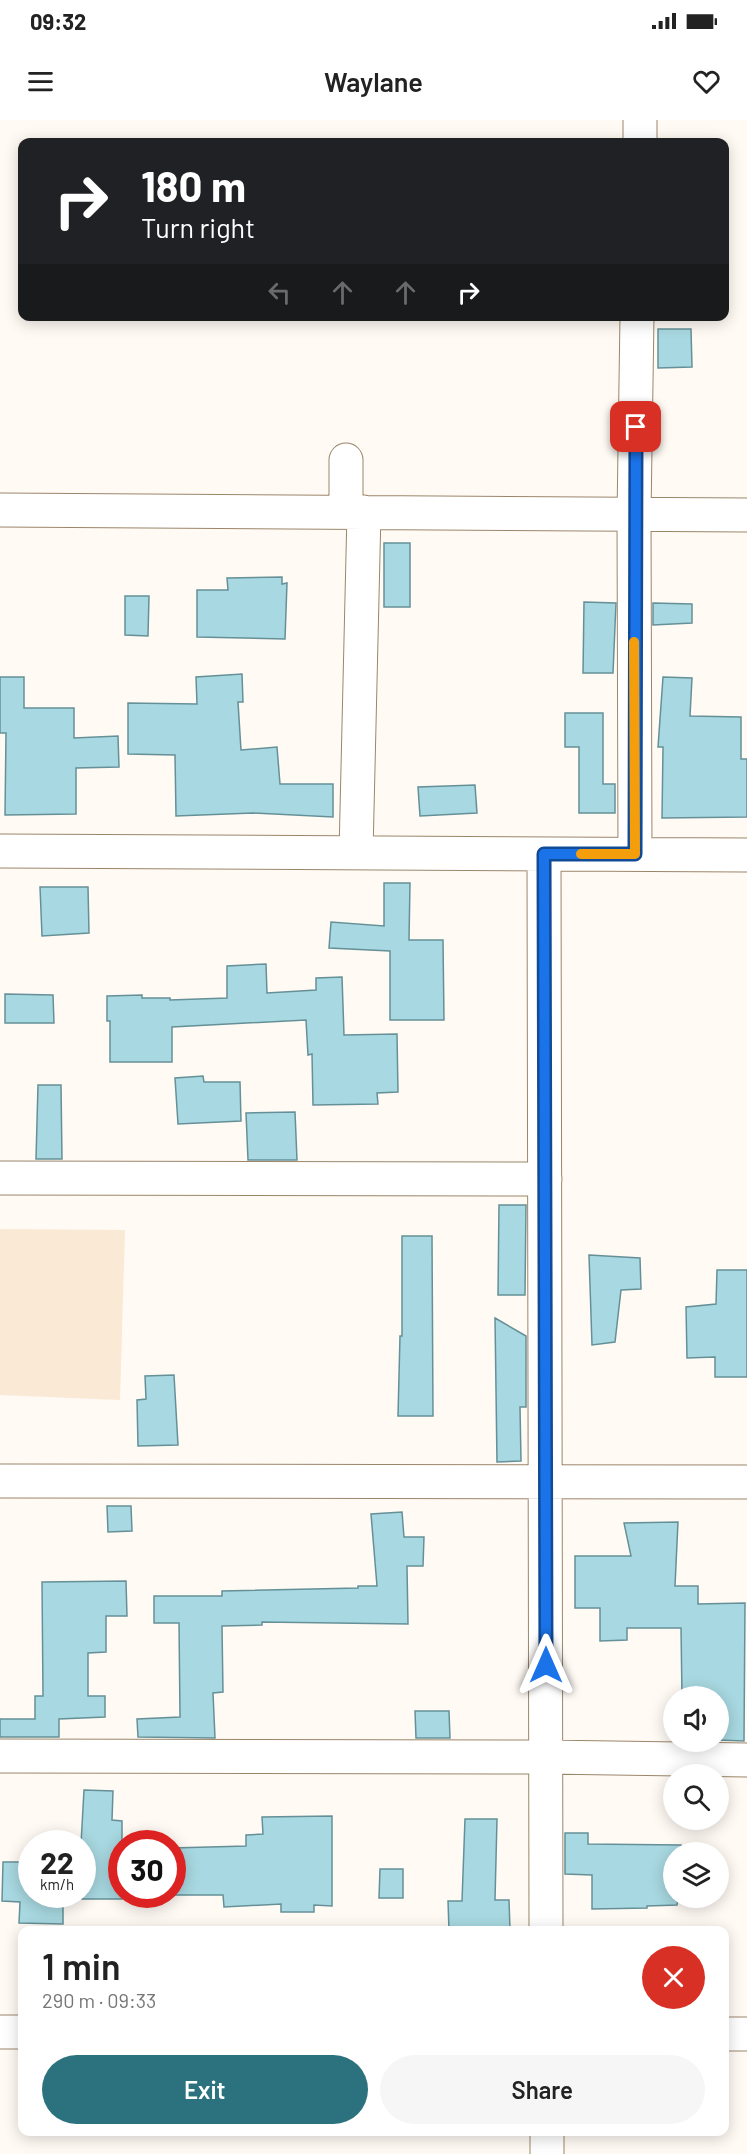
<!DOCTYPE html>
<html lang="en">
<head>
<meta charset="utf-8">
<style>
  :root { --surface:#fff; --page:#f6f6f6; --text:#222; --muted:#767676; --accent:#2b727e }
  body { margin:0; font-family:Barlow,sans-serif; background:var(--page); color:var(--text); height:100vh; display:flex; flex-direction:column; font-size:22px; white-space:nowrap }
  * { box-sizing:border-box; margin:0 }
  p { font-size:20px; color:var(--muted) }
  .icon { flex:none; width:33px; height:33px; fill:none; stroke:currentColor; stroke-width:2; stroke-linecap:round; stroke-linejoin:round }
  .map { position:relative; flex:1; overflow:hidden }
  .panel { position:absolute; left:18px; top:1806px; width:711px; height:210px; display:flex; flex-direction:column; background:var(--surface); border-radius:12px; box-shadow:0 3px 15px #0003 }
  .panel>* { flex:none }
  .guide { position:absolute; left:18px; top:18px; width:711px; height:183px; border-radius:12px; box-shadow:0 3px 15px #0003; background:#202124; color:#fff; overflow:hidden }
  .controls { position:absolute; left:663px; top:1566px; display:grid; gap:12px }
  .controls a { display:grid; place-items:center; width:66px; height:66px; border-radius:50%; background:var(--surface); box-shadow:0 3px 15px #0003; font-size:30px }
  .speed { position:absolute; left:18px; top:1710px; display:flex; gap:12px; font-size:30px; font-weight:700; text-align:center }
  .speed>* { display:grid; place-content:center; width:78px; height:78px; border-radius:50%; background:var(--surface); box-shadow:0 3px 15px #0003; line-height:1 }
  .speed small { font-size:15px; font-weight:400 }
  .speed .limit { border:9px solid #d22; background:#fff; color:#111 }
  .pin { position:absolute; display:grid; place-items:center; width:51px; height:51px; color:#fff; margin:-26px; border-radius:12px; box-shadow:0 3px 9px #0006 }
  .me { position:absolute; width:66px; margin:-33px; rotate:0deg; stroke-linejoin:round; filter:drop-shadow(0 0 4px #0008) }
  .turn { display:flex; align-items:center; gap:21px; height:126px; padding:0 24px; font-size:27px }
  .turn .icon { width:78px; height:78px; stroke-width:2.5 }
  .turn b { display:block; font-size:42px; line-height:51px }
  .lanes { display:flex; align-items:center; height:57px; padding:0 24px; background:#0003; justify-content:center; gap:30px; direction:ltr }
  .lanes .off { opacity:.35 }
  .round { display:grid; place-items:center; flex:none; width:63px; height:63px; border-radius:32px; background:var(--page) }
  .summary { display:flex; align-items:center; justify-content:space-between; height:102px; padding:0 24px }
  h1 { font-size:36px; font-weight:600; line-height:45px }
  .primary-button { display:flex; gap:12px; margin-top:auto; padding:12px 24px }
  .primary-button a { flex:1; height:69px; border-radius:36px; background:var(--accent); color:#fff; font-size:24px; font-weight:600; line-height:69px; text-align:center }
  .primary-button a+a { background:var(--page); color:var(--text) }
  .status { display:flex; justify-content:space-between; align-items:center; height:42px; padding:0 30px; background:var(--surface); direction:ltr }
  .status svg { height:16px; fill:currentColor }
  header { display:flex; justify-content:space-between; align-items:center; height:78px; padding:0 24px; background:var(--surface); font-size:27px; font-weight:600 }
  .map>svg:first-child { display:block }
  .green { fill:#fae9d4 }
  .building { fill:#a8d8e1; stroke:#669097; stroke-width:1.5 }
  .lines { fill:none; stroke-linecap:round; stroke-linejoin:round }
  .minor-casing { stroke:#9b866a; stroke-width:35 }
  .minor { stroke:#fff; stroke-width:33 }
  .route-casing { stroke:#114b97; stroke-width:15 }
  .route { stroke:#1a73e8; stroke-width:10 }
  .slow { stroke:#f59e0b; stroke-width:10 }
</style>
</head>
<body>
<div class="status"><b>09:32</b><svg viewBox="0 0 49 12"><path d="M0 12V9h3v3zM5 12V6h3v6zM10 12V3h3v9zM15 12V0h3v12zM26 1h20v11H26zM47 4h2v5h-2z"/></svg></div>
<header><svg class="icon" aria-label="menu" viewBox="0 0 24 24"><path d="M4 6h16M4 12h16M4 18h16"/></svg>Waylane<svg class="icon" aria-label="heart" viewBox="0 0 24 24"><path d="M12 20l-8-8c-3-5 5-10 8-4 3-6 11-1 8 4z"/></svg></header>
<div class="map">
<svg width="747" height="2034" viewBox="0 0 747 2034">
  <rect width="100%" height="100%" fill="#fffaf4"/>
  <path class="green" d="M0 1109 125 1110 120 1280 0 1275Z"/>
  <path class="building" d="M658 209H691L692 247 658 248Z
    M384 423H410V487H384Z
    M282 457V464L287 463 285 519 197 517V470H228L227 458Z
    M125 476H149L148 516 125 515Z
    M584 482 616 483 613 553H583Z
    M653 483 692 484V503L653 505Z
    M242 554 243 582H238L241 630 277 627 280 664H333V697L253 693 176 696 175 635 128 634V583L197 584 196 557Z
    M0 557H24V588H74V618L118 616 119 647 76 648V694L5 695 6 613H0Z
    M663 557 692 558 690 596 741 597V639H747V697L662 698 663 627H658Z
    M565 593H603V664H615V693H579V627H565Z
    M475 665 477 693 420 696 418 667Z
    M384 763H410L409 820H443L444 900H390V831L329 828 331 802 384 806Z
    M40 767H88L89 813 42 816Z
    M266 844 267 873 316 870V858L342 857 344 915 397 914 398 972 377 973 378 984 313 985 312 934 308 935 306 900 172 907V942H110V901H107V876L142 875V878H170V880L227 878V846Z
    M5 874 53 875 54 903H5Z
    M203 956 204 962H240L241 1001 178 1004 175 958Z
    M38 965H61L62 1039H36Z
    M295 992 297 1040H248L246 993Z
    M499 1085H526L525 1175H498Z
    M402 1116H432L433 1296H398L400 1216H402Z
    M589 1135 640 1138 641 1169 621 1170 615 1222 592 1225Z
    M717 1150H747V1257H715V1237L687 1238 686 1187 716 1184Z
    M495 1198 526 1216V1287H520L521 1341 497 1342Z
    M174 1255 178 1325 138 1326 137 1280 146 1279 145 1256Z
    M107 1386H131L132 1411 108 1412Z
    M402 1392 404 1417H424L423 1446H407L408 1504 262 1502V1505L222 1506 223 1572 213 1573 215 1618 138 1617 137 1599 180 1597 179 1503H154V1476H222V1471L358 1468V1466H377L371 1394Z
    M678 1402 675 1466H698V1484L745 1483 744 1621 718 1620V1576H682L681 1508H627V1520L600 1521V1488H575V1436H631L624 1403Z
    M126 1461 127 1496H106V1532L88 1533V1576H105V1597L59 1599V1617H0V1599H35V1576H43L42 1462Z
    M415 1591H449L450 1618H416Z
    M84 1670 113 1671 112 1700 122 1701V1779H82L81 1724Z
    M332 1696V1786L314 1785V1792H281V1784L224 1787 223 1775H172V1728L246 1726V1715L263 1714 262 1697Z
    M465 1699H497L495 1780H509L510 1810H449L448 1781H462Z
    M565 1713H588V1724L681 1725V1732H674V1778H678L677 1785 647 1786V1788L592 1789V1755L565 1754Z
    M3 1742H32V1774H63V1804L19 1803 20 1782 2 1781Z
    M380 1749H403V1778H379Z"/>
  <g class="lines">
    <defs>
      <path id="minor" d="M640 22V0
        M0 390 747 395
        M346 391V340
        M0 731 747 735
        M356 733 364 392
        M544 734 546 1810
        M635 734 634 396 637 196
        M0 1058 545 1059
        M0 1361 747 1362
        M0 1636 546 1637 747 1640
        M0 1912H22
        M724 1914H747
        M547 2012V2034"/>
    </defs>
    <use href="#minor" class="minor-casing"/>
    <use href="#minor" class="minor"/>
  </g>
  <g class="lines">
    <defs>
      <path id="route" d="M546 1545 544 734H635L636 307"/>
    </defs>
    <use href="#route" class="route-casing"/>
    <use href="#route" class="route"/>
    <path class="slow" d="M581 734H635L634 522"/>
  </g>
</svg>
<div class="controls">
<a><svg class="icon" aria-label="sound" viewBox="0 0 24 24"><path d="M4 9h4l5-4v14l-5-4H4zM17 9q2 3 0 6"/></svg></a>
<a><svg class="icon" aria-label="search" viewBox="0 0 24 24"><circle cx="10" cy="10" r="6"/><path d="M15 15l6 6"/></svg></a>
<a><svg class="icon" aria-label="layers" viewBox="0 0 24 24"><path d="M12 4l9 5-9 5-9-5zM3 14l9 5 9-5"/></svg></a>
</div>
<div class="speed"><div>22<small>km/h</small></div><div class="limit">30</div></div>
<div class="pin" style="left:636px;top:307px;background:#d93025"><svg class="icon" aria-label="arrive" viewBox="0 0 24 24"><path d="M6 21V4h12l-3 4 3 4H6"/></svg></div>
<svg class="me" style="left:546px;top:1545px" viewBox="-20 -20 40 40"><path d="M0-17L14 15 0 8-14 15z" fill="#1a73e8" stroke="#fff" stroke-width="4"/></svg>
<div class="guide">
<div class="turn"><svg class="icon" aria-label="right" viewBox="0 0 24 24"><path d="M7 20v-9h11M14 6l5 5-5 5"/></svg><div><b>180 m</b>Turn right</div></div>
<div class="lanes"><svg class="icon off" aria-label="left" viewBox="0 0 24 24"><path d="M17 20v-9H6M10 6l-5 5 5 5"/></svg><svg class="icon off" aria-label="ahead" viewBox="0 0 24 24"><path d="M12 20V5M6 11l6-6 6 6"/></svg><svg class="icon off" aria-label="ahead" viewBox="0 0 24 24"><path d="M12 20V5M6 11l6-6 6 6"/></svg><svg class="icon" aria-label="right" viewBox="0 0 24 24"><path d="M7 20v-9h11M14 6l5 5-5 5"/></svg></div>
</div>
<section class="panel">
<div class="summary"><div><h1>1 min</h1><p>290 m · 09:33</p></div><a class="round" style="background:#d93025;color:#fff"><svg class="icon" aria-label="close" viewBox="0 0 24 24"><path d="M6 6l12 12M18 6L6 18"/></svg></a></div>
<div class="primary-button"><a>Exit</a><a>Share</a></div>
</section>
</div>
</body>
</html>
